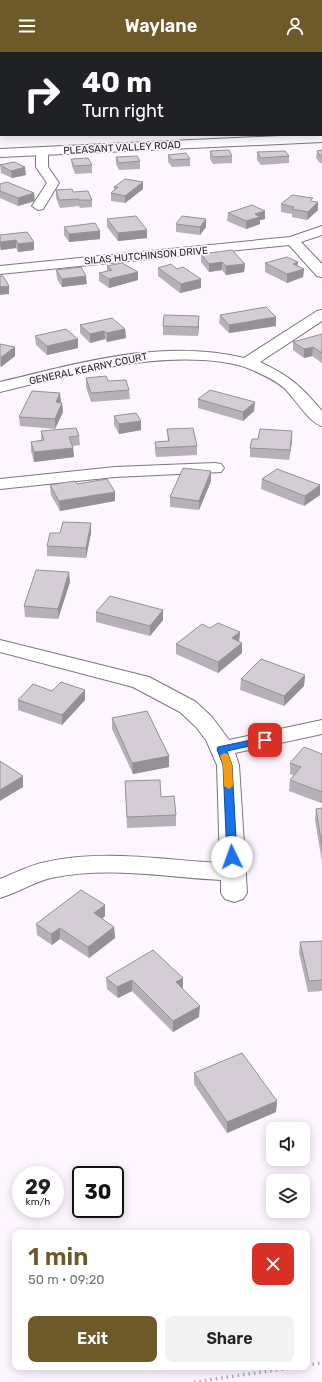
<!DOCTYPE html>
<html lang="en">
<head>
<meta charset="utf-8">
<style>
  :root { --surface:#fff; --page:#f2f2f2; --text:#222; --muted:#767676; --accent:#6e5a29 }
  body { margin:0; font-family:Rubik,sans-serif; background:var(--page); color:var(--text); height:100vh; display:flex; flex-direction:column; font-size:15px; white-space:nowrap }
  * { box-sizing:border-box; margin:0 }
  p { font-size:13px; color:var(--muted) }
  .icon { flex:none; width:22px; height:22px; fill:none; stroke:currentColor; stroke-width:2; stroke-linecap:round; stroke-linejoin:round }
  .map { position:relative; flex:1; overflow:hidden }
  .details { position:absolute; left:12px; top:1178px; width:298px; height:140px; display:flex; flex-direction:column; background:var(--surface); border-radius:8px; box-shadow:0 2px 10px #0003 }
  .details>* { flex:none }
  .top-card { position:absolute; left:0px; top:0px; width:322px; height:84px; box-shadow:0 2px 10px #0003; background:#202124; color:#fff; overflow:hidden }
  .controls { position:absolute; left:266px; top:1070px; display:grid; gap:8px }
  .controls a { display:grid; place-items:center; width:44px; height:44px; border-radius:8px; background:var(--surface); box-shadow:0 2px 10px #0003; font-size:20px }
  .speed { position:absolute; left:12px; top:1114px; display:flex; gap:8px; font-size:20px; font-weight:700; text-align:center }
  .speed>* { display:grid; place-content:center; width:52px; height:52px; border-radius:50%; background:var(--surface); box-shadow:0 2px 10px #0003; line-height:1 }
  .speed small { font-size:10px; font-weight:400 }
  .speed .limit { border:2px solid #111; border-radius:6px; background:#fff; color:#111 }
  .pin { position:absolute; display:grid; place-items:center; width:34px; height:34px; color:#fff; margin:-17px; border-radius:8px; box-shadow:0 2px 6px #0006 }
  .me { position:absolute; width:44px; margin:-22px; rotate:357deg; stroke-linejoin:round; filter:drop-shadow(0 0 3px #0008) }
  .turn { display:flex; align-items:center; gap:14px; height:84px; padding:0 16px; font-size:18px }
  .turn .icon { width:52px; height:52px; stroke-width:2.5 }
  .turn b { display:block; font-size:28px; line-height:34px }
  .round { display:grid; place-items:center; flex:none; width:42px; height:42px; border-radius:8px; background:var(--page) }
  .summary { display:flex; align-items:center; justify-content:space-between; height:68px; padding:0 16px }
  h1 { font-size:24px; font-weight:600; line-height:30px; color:var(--accent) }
  .primary-button { display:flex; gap:8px; margin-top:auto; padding:8px 16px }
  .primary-button a { flex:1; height:46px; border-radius:8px; background:var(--accent); color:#fff; font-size:16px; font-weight:600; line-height:46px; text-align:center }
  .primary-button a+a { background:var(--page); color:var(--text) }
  header { display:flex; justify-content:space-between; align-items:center; height:52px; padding:0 16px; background:var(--accent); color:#fff; font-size:18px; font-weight:600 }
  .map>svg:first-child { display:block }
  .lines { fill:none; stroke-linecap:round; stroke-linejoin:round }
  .minor-casing { stroke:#7c767d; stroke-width:2 }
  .major-casing { stroke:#7c767d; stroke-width:2 }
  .path { stroke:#b2adb3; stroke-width:3.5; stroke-dasharray:1.5 4; stroke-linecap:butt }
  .minor { fill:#fff; fill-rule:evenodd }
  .major { fill:#fff; fill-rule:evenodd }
  .wall { fill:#b7b0b8 }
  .shaded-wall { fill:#959096 }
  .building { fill:#d5cdd6; stroke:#959096 }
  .route { fill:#1a73e8; stroke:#114b97 }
  .slow { fill:#f59e0b }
  .labels { text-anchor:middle; stroke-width:3.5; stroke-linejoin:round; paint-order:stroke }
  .far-street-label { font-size:10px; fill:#292629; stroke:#fdf6ff }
</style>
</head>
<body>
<header><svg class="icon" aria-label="menu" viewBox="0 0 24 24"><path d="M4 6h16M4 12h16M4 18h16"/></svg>Waylane<svg class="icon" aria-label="person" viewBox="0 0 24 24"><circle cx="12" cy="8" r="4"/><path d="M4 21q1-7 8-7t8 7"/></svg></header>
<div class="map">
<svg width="322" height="1330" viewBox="0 0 322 1330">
  <rect width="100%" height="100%" fill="#fdf6ff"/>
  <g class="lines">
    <defs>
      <path id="minor" d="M42 95 48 99V115L59 131 43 157 38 158 32 154 47 131 36 115V99Z
        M322 174V183L301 190 322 212V225L317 224 289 193 0 222V214L290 185Z
        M322 258V269L260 310C291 325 300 333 322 359V374C309 371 295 346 284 336 275 328 261 322 250 317 236 311 218 309 203 308 134 304 66 324 0 340V330C80 311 163 286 244 306L317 259Z
        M215 411 221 412 224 416 221 420 115 425 0 437V427L115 415Z
        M0 588 149 625 196 650 212 665 229 688 322 668V682L235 701 239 713 247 841 243 847 234 850 225 847 221 841V828C165 825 107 814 51 826 34 830 17 841 0 846V827C15 821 30 813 46 810 104 797 162 808 220 811L217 713 206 688 196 675 180 660 133 635 0 600Z"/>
      <path id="major" d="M322 82V90L0 105V97Z"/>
    </defs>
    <use href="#minor" class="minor-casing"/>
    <use href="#major" class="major-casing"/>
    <path class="path" d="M307 1313 322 1311
      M194 1330 296 1315"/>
    <use href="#minor" class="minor"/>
    <use href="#major" class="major"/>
  </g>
  <path class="wall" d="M322 98V111H320L316 106 317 99Z
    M210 99 232 104V111L213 112 210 107Z
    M257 100 289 104V111L261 113 257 108Z
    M168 103 190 107V114L172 115 168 110Z
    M116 105 140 109V117L119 118 116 112Z
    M71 107 92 113V121L75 122 72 114Z
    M0 113 26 123 12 126 1 121Z
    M143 130V137L125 151 111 149V141L114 138V135Z
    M0 132 35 149 18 154 0 146Z
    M56 138 73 140 92 148V155L80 156 79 154 60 156 56 146Z
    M313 150 318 158 307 168 292 165V162L281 160V152Z
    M265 159V167L260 168V172L246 177 227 169 228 161Z
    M107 167 147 186 118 189 107 175Z
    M176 172 206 175 200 183 176 180Z
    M64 175 100 179V187L69 190 64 183Z
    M27 180 34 198 18 200 16 196 1 198 0 197V183Z
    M201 202 245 212 244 220 226 223 222 218 209 220 201 210Z
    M298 210 297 214 304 217 303 225 287 231 265 220V211Z
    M107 214 138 228 109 236 99 229V221L107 219Z
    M158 216 177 217 201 236 180 241 158 224Z
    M56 218 87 232 62 235 57 227Z
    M220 263 276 265V274L229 281 219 271Z
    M80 273 125 277 126 286 107 290 105 287 90 291 80 281Z
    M199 273 198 284 163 283V274Z
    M322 282V311L312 304 304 306 293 298V290Z
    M35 284 78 296 47 303 36 293Z
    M0 292 15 295V304L1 315 0 314Z
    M86 326 108 329 129 338 130 347 91 350 86 335Z
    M198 347 254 359 243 369 198 356Z
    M61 350V351H62L63 360 55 377 20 374 19 365Z
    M114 364 141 378 119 382 114 373Z
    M167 377 197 394V403L156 405 155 399V390L168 389Z
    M41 379 79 384 80 393 73 394 74 405 34 410 31 399V390L41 388Z
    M292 379V389L289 408 250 405V396L258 387Z
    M262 427 320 443 304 454 261 437Z
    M211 429 199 458 170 455V445Z
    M77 432 115 449 60 459 51 443 50 433Z
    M91 481 86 506 47 504V494Z
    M70 530 58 567 25 565 24 554Z
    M163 558V568L150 584 96 570V560Z
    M210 576 240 580 239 589 242 601 218 621 176 602V592Z
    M305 623 304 634 284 654 240 638 241 627Z
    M85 638V648L62 673 18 658V648L52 639Z
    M112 666 169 704V715L133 722 112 677Z
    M322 702V750L321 751 289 739 290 728 294 724 290 722V711Z
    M125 729 161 745 176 763V774L127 776Z
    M322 756V810L315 768 316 757Z
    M105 853V864L102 867 114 875 115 886 89 906 60 887 52 893 37 883 36 872Z
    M322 889V939L308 940 299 901 300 890Z
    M106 926H183V937L199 965 173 980 132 939 118 946 107 937Z
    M194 1021 277 1049 276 1060 227 1081 194 1032Z"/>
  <path class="shaded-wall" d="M25 115 26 123 12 126 11 119Z
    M143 130V137L125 151V144Z
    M34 141 35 149 18 154V146Z
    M318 150V158L307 168 308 160Z
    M265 159V167L260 168V172L246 177V169L255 162Z
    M206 167V175L200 183V175Z
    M147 178V186L118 189V181Z
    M100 179V187L69 190V182Z
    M16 188V196L1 198 0 190Z
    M34 190V198L18 200V192Z
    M222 210V218L209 220V212Z
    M298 210 297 218 293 212Z
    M245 212 244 220 226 223V214Z
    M304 217 303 225 287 231V222Z
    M138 220V228L109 236V227Z
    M86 224 87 232 62 235V227Z
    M201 227V236L180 241 181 232Z
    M9 234V242L0 243V235Z
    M199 264V273L198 284V275Z
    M276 265V274L229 281V273Z
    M125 277 126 286 107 290V281Z
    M104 279 105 287 90 291V282Z
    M78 287V296L47 303V294Z
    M15 295V304L1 315V306Z
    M313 295 312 304 304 306V297Z
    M60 341 61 350 56 360V350Z
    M255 350 254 359 243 369V360Z
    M62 351 63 360 55 377V367Z
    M141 369V378L119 382V372Z
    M292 379V389L289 408 290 398Z
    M73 396 74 405 34 410V400Z
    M211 419V429L199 458V449Z
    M320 433V443L304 454 305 444Z
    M115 440V449L60 459 59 449Z
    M91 471V481L86 506V496Z
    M69 520 70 530 58 567V557Z
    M163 558V568L150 584V574Z
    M240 580 239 590 232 586Z
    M242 591V601L218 621V610Z
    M305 623 304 634 284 654V644Z
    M85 638V648L62 673V663Z
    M169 704V715L133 722 132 711Z
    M23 724V735L0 749V738Z
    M322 740V750L321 751Z
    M105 853V864L95 872 94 861Z
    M114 875 115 886 89 906 88 895Z
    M60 876V887L52 893 51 882Z
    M183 926V937L176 930Z
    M132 928V939L118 946 117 935Z
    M200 954 199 965 173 980V969Z
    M277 1049 276 1060 227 1081V1070Z"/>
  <path class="building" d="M229 98 232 104 213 105 210 99Z
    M322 98V103L320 104 317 99Z
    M285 99 289 104 261 106 257 100Z
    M186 101 190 107 172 108 168 103Z
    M137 104 140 109 119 111 116 105Z
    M88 106 92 113 74 114 71 107Z
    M14 110 25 115 11 119 0 113Z
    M125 127 143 130 125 144 111 141 118 135H114Z
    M7 130 34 141 18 146 0 139V132Z
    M72 137 73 140 88 139 92 148H79V147L59 148 56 138Z
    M292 143 313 146 310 149 318 150 308 160 292 157 294 155 281 152Z
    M252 153 265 159 255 162 260 165 246 169 228 161Z
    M136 164 147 178 118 181 107 167Z
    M182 164 206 167 200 175 176 172Z
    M95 171 100 179 69 182 64 175Z
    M27 180 34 190 18 192 16 188 0 190V183Z
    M232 198 245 212 226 214 222 210 209 212 201 202Z
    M287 205 298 210 293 212 304 217 287 222 265 211Z
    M122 211 138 220 109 227 99 221 112 218 107 214Z
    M171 212 177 217 183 215 201 227 181 232 158 216Z
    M81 215 86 224 62 227 56 218Z
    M0 224H3L9 234 0 235Z
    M266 255 276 265 229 273 220 263Z
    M164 263 199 264 198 275 163 274Z
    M112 266 125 277 107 281 104 279 90 282 80 273Z
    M66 277 78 287 47 294 35 284Z
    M322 282V301L313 295 304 297 293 290Z
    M0 292 15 295 0 306Z
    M106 324 108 329 126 328 129 338 91 341 86 326Z
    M210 338 255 350 243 360 198 347Z
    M32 339 60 341 56 350 62 351 55 367 19 365Z
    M136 361 141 369 119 372 114 364Z
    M76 376 79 384 69 385 73 396 34 400 31 390 44 388 41 379Z
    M193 376 197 394 156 396 155 390 169 389 167 377Z
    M260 377 292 379 290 398 250 396 252 387H258Z
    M183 416 211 419 199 449 170 445Z
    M277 417 320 433 305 444 262 427Z
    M107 427 115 440 59 449 50 433 75 429 77 432Z
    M63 470 91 471 86 496 47 494 50 481H60Z
    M36 518 69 520 58 557 24 554Z
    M110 544 163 558 150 574 96 560Z
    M218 571 240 580 232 586 242 591 218 610 176 592 202 572 210 576Z
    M261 607 305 623 284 644 241 627Z
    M61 630 85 638 62 663 18 648 33 632 52 639Z
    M147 659 169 704 132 711 112 666Z
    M304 695 322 702V740L290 728 301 715 290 711Z
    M0 709 23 724 0 738Z
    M160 728 161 745 174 744 176 763 127 765 125 729Z
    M322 756V794L316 757Z
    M81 838 105 853 94 861 114 875 88 895 60 876 51 882 36 872Z
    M322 889V928L309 929 300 890Z
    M153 898 183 926 176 930 200 954 173 969 132 928 117 935 106 926Z
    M242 1001 277 1049 227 1070 194 1021Z"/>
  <path class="route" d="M265 685 269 688 268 690 227 699 232 713 237 805 232 808 227 805 223 713 217 697 218 695Z"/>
  <path class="slow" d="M224 701 228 702 232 713 233 734 229 737 224 734 223 713 220 704Z"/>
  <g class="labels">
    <g class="far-street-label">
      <text transform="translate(122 95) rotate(-3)" y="4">PLEASANT VALLEY ROAD</text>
      <text transform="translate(146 203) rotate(-5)" y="4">SILAS HUTCHINSON DRIVE</text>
      <text transform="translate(88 316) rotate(-12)" y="4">GENERAL KEARNY COURT</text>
    </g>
  </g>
</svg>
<div class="controls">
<a><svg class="icon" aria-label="sound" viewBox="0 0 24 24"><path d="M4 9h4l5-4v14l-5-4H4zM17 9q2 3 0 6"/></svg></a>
<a><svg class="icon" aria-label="layers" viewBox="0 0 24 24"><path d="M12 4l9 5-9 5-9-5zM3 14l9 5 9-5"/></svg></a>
</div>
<div class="speed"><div>29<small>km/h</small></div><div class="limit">30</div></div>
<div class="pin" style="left:265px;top:688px;background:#d93025"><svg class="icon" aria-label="arrive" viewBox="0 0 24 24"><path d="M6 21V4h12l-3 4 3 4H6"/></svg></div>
<svg class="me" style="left:232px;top:805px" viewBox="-20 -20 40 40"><circle r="19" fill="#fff"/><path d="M0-13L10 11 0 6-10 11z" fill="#1a73e8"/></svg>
<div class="top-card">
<div class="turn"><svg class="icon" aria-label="right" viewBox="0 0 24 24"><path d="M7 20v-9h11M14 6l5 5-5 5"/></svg><div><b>40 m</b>Turn right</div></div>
</div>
<section class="details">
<div class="summary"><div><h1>1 min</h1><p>50 m · 09:20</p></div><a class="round" style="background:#d93025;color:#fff"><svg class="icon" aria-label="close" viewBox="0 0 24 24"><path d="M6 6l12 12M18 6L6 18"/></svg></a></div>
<div class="primary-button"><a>Exit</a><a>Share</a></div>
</section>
</div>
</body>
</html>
